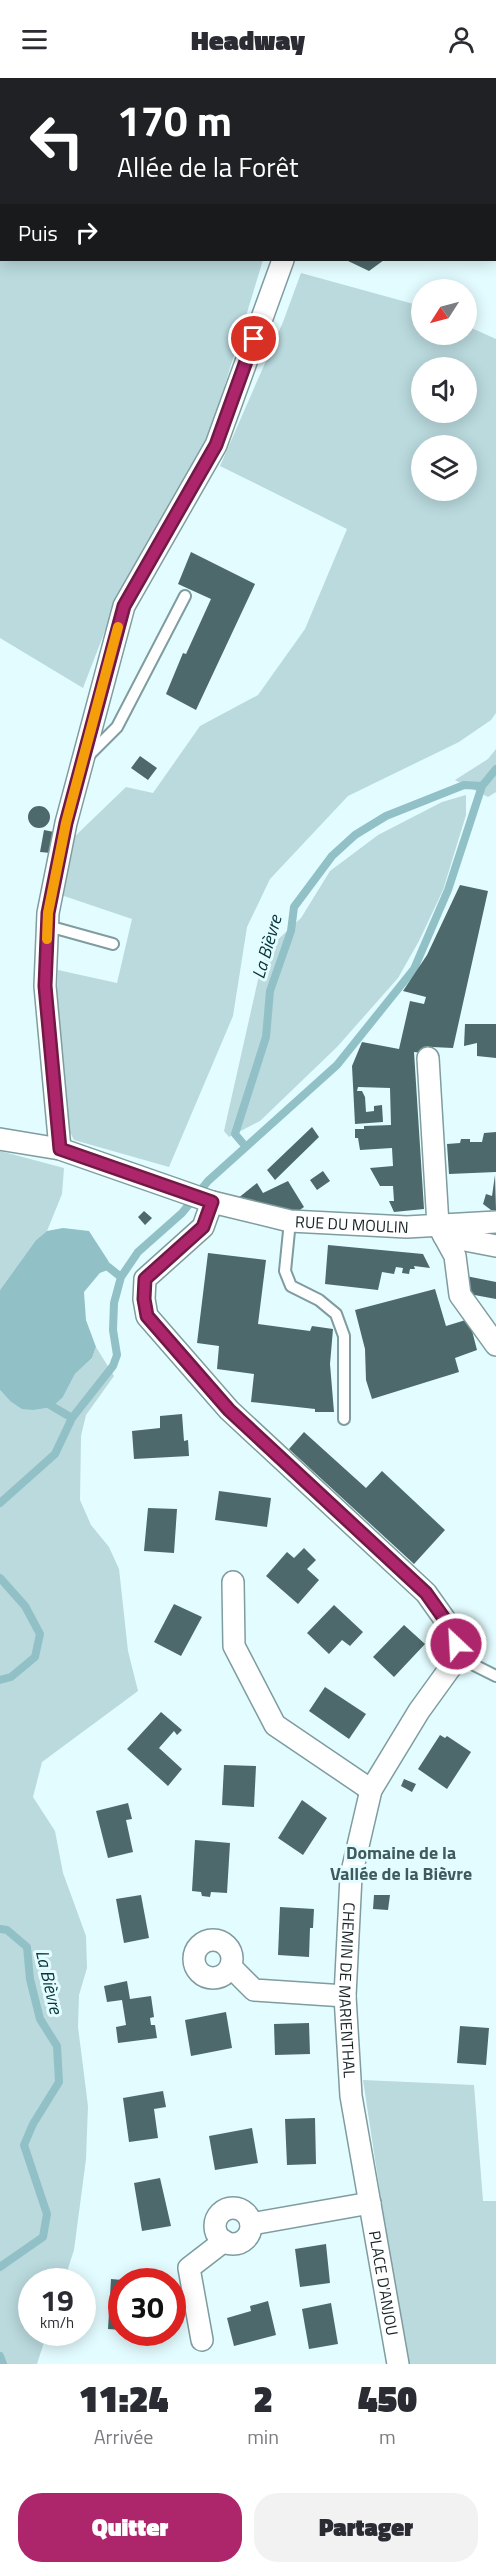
<!DOCTYPE html>
<html lang="fr">
<head>
<meta charset="utf-8">
<style>
  :root { --surface:#fff; --page:#f2f2f3; --text:#2b2b33; --muted:#7c7c81; --accent:#ad266c }
  body { margin:0; font-family:"Titillium Web",sans-serif; background:var(--page); color:var(--text); height:100vh; display:flex; flex-direction:column; font-size:22px; white-space:nowrap }
  * { box-sizing:border-box; margin:0 }
  p { font-size:20px; color:var(--muted) }
  .icon { flex:none; width:33px; height:33px; fill:none; stroke:currentColor; stroke-width:2; stroke-linecap:round; stroke-linejoin:round }
  .map { position:relative; height:2286px; overflow:hidden }
  .sheet { display:flex; flex-direction:column; background:var(--surface); flex:1 }
  .sheet>* { flex:none }
  .guide { position:absolute; left:0px; top:0px; width:496px; height:183px; box-shadow:0 3px 15px #0003; background:#202124; color:#fff; overflow:hidden }
  .needle { width:39px; rotate:234deg }
  .fabs { position:absolute; left:411px; top:201px; display:grid; gap:12px }
  .fabs a { display:grid; place-items:center; width:66px; height:66px; border-radius:50%; background:var(--surface); box-shadow:0 3px 15px #0003; font-size:30px }
  .speed { position:absolute; left:18px; top:2190px; display:flex; gap:12px; font-size:30px; font-weight:700; text-align:center }
  .speed>* { display:grid; place-content:center; width:78px; height:78px; border-radius:50%; background:var(--surface); box-shadow:0 3px 15px #0003; line-height:1 }
  .speed small { font-size:15px; font-weight:400 }
  .speed .limit { border:9px solid #d22; background:#fff; color:#111 }
  .pin { position:absolute; display:grid; place-items:center; width:51px; height:51px; color:#fff; margin:-26px; border:3px solid #fff; border-radius:50%; box-shadow:0 2px 6px #0007 }
  .me { position:absolute; width:66px; margin:-33px; rotate:335deg; stroke-linejoin:round; filter:drop-shadow(0 0 4px #0008) }
  .turn { display:flex; align-items:center; gap:21px; height:126px; padding:0 18px; font-size:27px }
  .turn .icon { width:78px; height:78px; stroke-width:2.5 }
  .turn b { display:block; font-size:42px; line-height:51px }
  .then { display:flex; align-items:center; height:57px; padding:0 18px; background:#0003; gap:12px; font-size:22px }
  .eta { display:flex; justify-content:space-evenly; align-items:center; height:102px; text-align:center }
  .eta b { font-size:36px; font-weight:800; line-height:42px }
  .action { display:flex; gap:12px; margin-top:auto; padding:12px 18px }
  .action a { flex:1; height:69px; border-radius:24px; background:var(--accent); color:#fff; font-size:24px; font-weight:800; line-height:69px; text-align:center }
  .action a+a { background:var(--page); color:var(--text) }
  header { display:flex; justify-content:space-between; align-items:center; height:78px; padding:0 18px; background:var(--surface); font-size:27px; font-weight:800 }
  .map>svg:first-child { display:block }
  .green { fill:#badade; fill-rule:evenodd }
  .water { fill:#91c1c6 }
  .lines { fill:none; stroke-linecap:round; stroke-linejoin:round }
  .stream { stroke:#91c1c6; stroke-width:8 }
  .building { fill:#4d696b }
  .lane-casing { stroke:#7f9c9f; stroke-width:14 }
  .street-casing { stroke:#7f9c9f; stroke-width:24 }
  .lane { stroke:#fff; stroke-width:10 }
  .street { stroke:#fff; stroke-width:21 }
  .route-casing { stroke:#701946; stroke-width:15 }
  .route { stroke:#ad266c; stroke-width:10 }
  .slow { stroke:#f59e0b; stroke-width:10 }
  .labels { text-anchor:middle; stroke-width:6; stroke-linejoin:round; paint-order:stroke }
  .street-label { font-size:16px; fill:#182425; stroke:#e3fcff }
  .water-label { font-size:18px; font-style:italic; fill:#05353a; stroke:#e3fcff }
  .neighbourhood-label { font-size:18px; font-weight:bold; fill:#3f5b5d; stroke:#e3fcff }
</style>
</head>
<body>
<header><svg class="icon" aria-label="menu" viewBox="0 0 24 24"><path d="M4 6h16M4 12h16M4 18h16"/></svg>Headway<svg class="icon" aria-label="person" viewBox="0 0 24 24"><circle cx="12" cy="8" r="4"/><path d="M4 21q1-7 8-7t8 7"/></svg></header>
<div class="map">
<svg width="496" height="2286" viewBox="0 0 496 2286">
  <rect width="100%" height="100%" fill="#e3fcff"/>
  <path class="green" d="M0 64 2 182H263L224 310 200 378 113 532 83 610 0 560Z
    M301 195 421 228 422 256H466L467 248 496 261V635L491 642 459 664 348 718 270 801 247 849 233 938 169 1089 74 1062 67 1048 55 957 58 892 117 905 132 841 61 817 70 763 126 709 153 715 200 648 258 617 305 551 347 451 220 388 283 244ZM422 290H466V334H422ZM422 368H466V412H422Z
    M496 671V714L488 719 455 702 488 681Z
    M466 717V737L443 812 419 863 398 900 337 969 260 1043 229 1059 224 1053 262 884 271 868 301 840 330 793 378 757 442 724Z
    M0 1073 64 1090 62 1116 47 1153 36 1162 0 1212Z
    M96 1269 114 1298 86 1337 81 1358 80 1422 91 1447 109 1469 119 1491 128 1573 138 1613 42 1684 33 1719 55 1753 63 1795 86 1858 87 1890 79 1917 78 1949 88 2028 86 2081 74 2172 64 2203 32 2204V2254L47 2255 37 2286H0V1312L10 1323 63 1319 75 1296 92 1280Z
    M363 2002 474 2007 483 2123H496V2286H406Z"/>
  <path class="water" d="M63 1150 89 1153 109 1184 84 1214 86 1242 96 1269 92 1280 75 1296 63 1319 52 1329 33 1332 22 1331 10 1323 0 1312V1212L36 1162 47 1153Z"/>
  <g class="lines">
    <path class="stream" d="M246 1069 235 1056 266 959 270 913 291 853 294 829 332 778 355 757 386 738 464 707 482 708
      M99 1191 107 1188 121 1199 138 1174 182 1135 208 1103 337 987 414 891 448 812 482 708 496 691
      M45 1324 72 1340
      M0 1425 55 1376 72 1340 113 1288 117 1277 113 1252 114 1225 121 1199
      M0 1500 25 1528 40 1556 35 1579 11 1599 0 1602
      M0 1851 7 1852 27 1869 30 1901 40 1941 57 1968 59 2004 33 2046 24 2067 47 2136 43 2159 0 2189
      M0 2278 3 2286"/>
  </g>
  <path class="building" d="M346 182H384L369 193Z
    M191 474 255 506 196 632 166 616 183 575 186 576 211 521 178 506Z
    M140 678 157 690 148 702 131 690Z
    M28 739a11 11 0 1 1 22 0a11 11 0 1 1-22 0Z
    M44 752 54 754 51 775 40 774Z
    M460 807 488 813 453 970 432 969 430 976 414 974 424 1131 394 1134 389 1123H394L393 1108H380L370 1090 393 1088 392 1070 360 1072 358 1060H355V1051H364V1048L391 1047 390 1010 358 1009 357 1013H362L365 1019 366 1034 374 1033V1028L382 1027 383 1044 355 1046 352 988 362 964 399 971 410 923 424 926 426 919 403 913 427 877Z
    M465 946H496V980L477 978V965L464 968Z
    M312 1049 319 1059 275 1102 267 1092Z
    M496 1054V1094L449 1096 447 1066 460 1065 461 1061H470V1064H482L484 1055Z
    M323 1093 330 1103 317 1112 310 1102Z
    M495 1097 496 1132H491L483 1126 486 1116 492 1118Z
    M288 1103 304 1129 294 1136 237 1121 257 1105 263 1115Z
    M144 1133 152 1140 145 1147 138 1139Z
    M328 1167 423 1176 430 1190 414 1188 415 1191H410L409 1196 402 1195 403 1190 396 1189 394 1196 382 1194 378 1212 325 1206Z
    M208 1175 266 1182 258 1246 310 1253 312 1248 333 1251 330 1286 334 1334H315V1331L251 1324 254 1296 217 1291 219 1268 197 1265Z
    M466 1198 496 1204V1221L469 1216Z
    M435 1211 446 1248 469 1241 477 1272 455 1280 459 1294 372 1321 366 1302 365 1271 355 1232Z
    M182 1336 184 1363 188 1362 189 1378 134 1381 132 1353 160 1350V1338Z
    M304 1354 366 1410 382 1393 445 1452 414 1486 289 1371Z
    M219 1413 271 1420 267 1449 215 1442Z
    M148 1430 177 1431 174 1475 144 1473Z
    M304 1470 316 1482 307 1491 319 1502 298 1526 266 1498 287 1474 294 1480Z
    M174 1526 202 1539 181 1578 154 1564Z
    M334 1527 363 1554 350 1568 342 1562 329 1576 307 1555Z
    M404 1547 425 1566 394 1599 373 1579Z
    M325 1609 366 1636 349 1661 309 1633Z
    M161 1634 182 1652 177 1657 174 1653 159 1670 182 1691 168 1708 127 1671Z
    M440 1657 445 1660 447 1658 471 1674 447 1711 418 1691Z
    M224 1687 256 1688 254 1729 222 1727Z
    M404 1701 416 1706 412 1714 401 1708Z
    M302 1722 327 1740 303 1777 278 1760Z
    M128 1725 132 1741 126 1742 133 1774 108 1780 96 1733Z
    M195 1762 230 1765 227 1815 211 1814 210 1819 202 1818 201 1814 192 1813Z
    M141 1817 149 1860 124 1865 116 1821Z
    M374 1817H390L388 1832 373 1831Z
    M280 1829 314 1831 313 1850H310L309 1879 278 1877Z
    M127 1903 130 1921 151 1918 154 1939 150 1940 151 1947H155L157 1960 118 1965 116 1949 126 1947 122 1922 107 1924 104 1908Z
    M226 1934 232 1970 191 1978 185 1942Z
    M309 1945 310 1976 275 1977 274 1946Z
    M460 1948 489 1950 486 1987 457 1985Z
    M163 2013 166 2029 154 2031 158 2060 129 2064 123 2020Z
    M315 2040 316 2086 287 2087 285 2041Z
    M252 2050 258 2085 215 2092 209 2058Z
    M160 2100 171 2148 142 2153 134 2105Z
    M326 2166 330 2205 300 2209 295 2171Z
    M111 2201 122 2202V2252L108 2251Z
    M268 2223 276 2257 234 2268 227 2240 251 2233 250 2228Z
    M331 2225 338 2266 309 2271 302 2231Z"/>
  <g class="lines">
    <defs>
      <path id="lane" d="M87 679 117 649 185 518
        M48 848 113 866
        M290 1143 285 1193 291 1208 319 1222 336 1236 344 1258V1341
        M458 1579 496 1598"/>
      <g id="street">
        <path d="M287 0V2"/>
        <path d="M428 980 438 1147 455 1178 460 1217 496 1267"/>
        <path id="s1" d="M0 1061 60 1071 212 1124 290 1143 407 1149 496 1144"/>
        <path d="M60 1071 45 908 48 835 66 745 124 528 216 367 283 182"/>
        <path id="s2" d="M212 1124 203 1149 145 1201 144 1221 147 1238 229 1332 426 1515 453 1553 458 1579 419 1633 371 1712 351 1798 345 1918 351 2018 398 2286"/>
        <path d="M444 1158 496 1168"/>
        <path d="M233 1504 234 1568 275 1647 371 1712"/>
        <circle cx="213" cy="1881" r="19"/>
        <path d="M231 1889 254 1912 345 1918"/>
        <circle cx="233" cy="2148" r="18"/>
        <path d="M251 2146 370 2125"/>
        <path d="M202 2262 189 2190 224 2163"/>
      </g>
    </defs>
    <use href="#lane" class="lane-casing"/>
    <use href="#street" class="street-casing"/>
    <use href="#lane" class="lane"/>
    <use href="#street" class="street"/>
  </g>
  <g class="lines">
    <defs>
      <path id="route" d="M254 261 216 367 124 528 66 745 48 835 45 908 60 1071 212 1124 203 1149 145 1201 144 1221 147 1238 229 1332 426 1515 453 1553 456 1566"/>
    </defs>
    <use href="#route" class="route-casing"/>
    <use href="#route" class="route"/>
    <path class="slow" d="M47 861 48 835 66 745 118 549"/>
  </g>
  <g class="labels">
    <g class="street-label">
      <text dy="6" stroke="none"><textPath href="#s1" startOffset="364">RUE DU MOULIN</textPath></text>
      <text dy="6" stroke="none"><textPath href="#s2" startOffset="970">CHEMIN DE MARIENTHAL</textPath></text>
      <text dy="6" stroke="none"><textPath href="#s2" startOffset="1266">PLACE D'ANJOU</textPath></text>
    </g>
    <g class="water-label">
      <text transform="translate(267 869) rotate(-74)" y="6">La Bièvre</text>
      <text transform="translate(49 1904) rotate(77)" y="6">La Bièvre</text>
    </g>
    <g class="neighbourhood-label">
      <text x="401" y="1781">Domaine de la<tspan x="401" dy="21">Vallée de la Bièvre</tspan></text>
    </g>
  </g>
</svg>
<div class="fabs">
<a><svg class="needle" viewBox="-14 -14 28 28"><path d="M0-13l5 13h-10z" fill="#e53935"/><path d="M0 13l5-13h-10z" fill="#7c7c81"/></svg></a>
<a><svg class="icon" aria-label="sound" viewBox="0 0 24 24"><path d="M4 9h4l5-4v14l-5-4H4zM17 9q2 3 0 6"/></svg></a>
<a><svg class="icon" aria-label="layers" viewBox="0 0 24 24"><path d="M12 4l9 5-9 5-9-5zM3 14l9 5 9-5"/></svg></a>
</div>
<div class="speed"><div>19<small>km/h</small></div><div class="limit">30</div></div>
<div class="pin" style="left:254px;top:261px;background:#d93025"><svg class="icon" aria-label="arrive" viewBox="0 0 24 24"><path d="M6 21V4h12l-3 4 3 4H6"/></svg></div>
<svg class="me" style="left:456px;top:1566px" viewBox="-20 -20 40 40"><circle r="17" fill="#ad266c" stroke="#fff" stroke-width="3"/><path d="M0-11L8 9 0 5-8 9z" fill="#fff"/></svg>
<div class="guide">
<div class="turn"><svg class="icon" aria-label="left" viewBox="0 0 24 24"><path d="M17 20v-9H6M10 6l-5 5 5 5"/></svg><div><b>170 m</b>Allée de la Forêt</div></div>
<div class="then">Puis<svg class="icon" aria-label="right" viewBox="0 0 24 24"><path d="M7 20v-9h11M14 6l5 5-5 5"/></svg></div>
</div>
</div>
<section class="sheet">
<div class="eta">
<div><b>11:24</b><p>Arrivée</p></div>
<div><b>2</b><p>min</p></div>
<div><b>450</b><p>m</p></div>
</div>
<div class="action"><a>Quitter</a><a>Partager</a></div>
</section>
</body>
</html>
